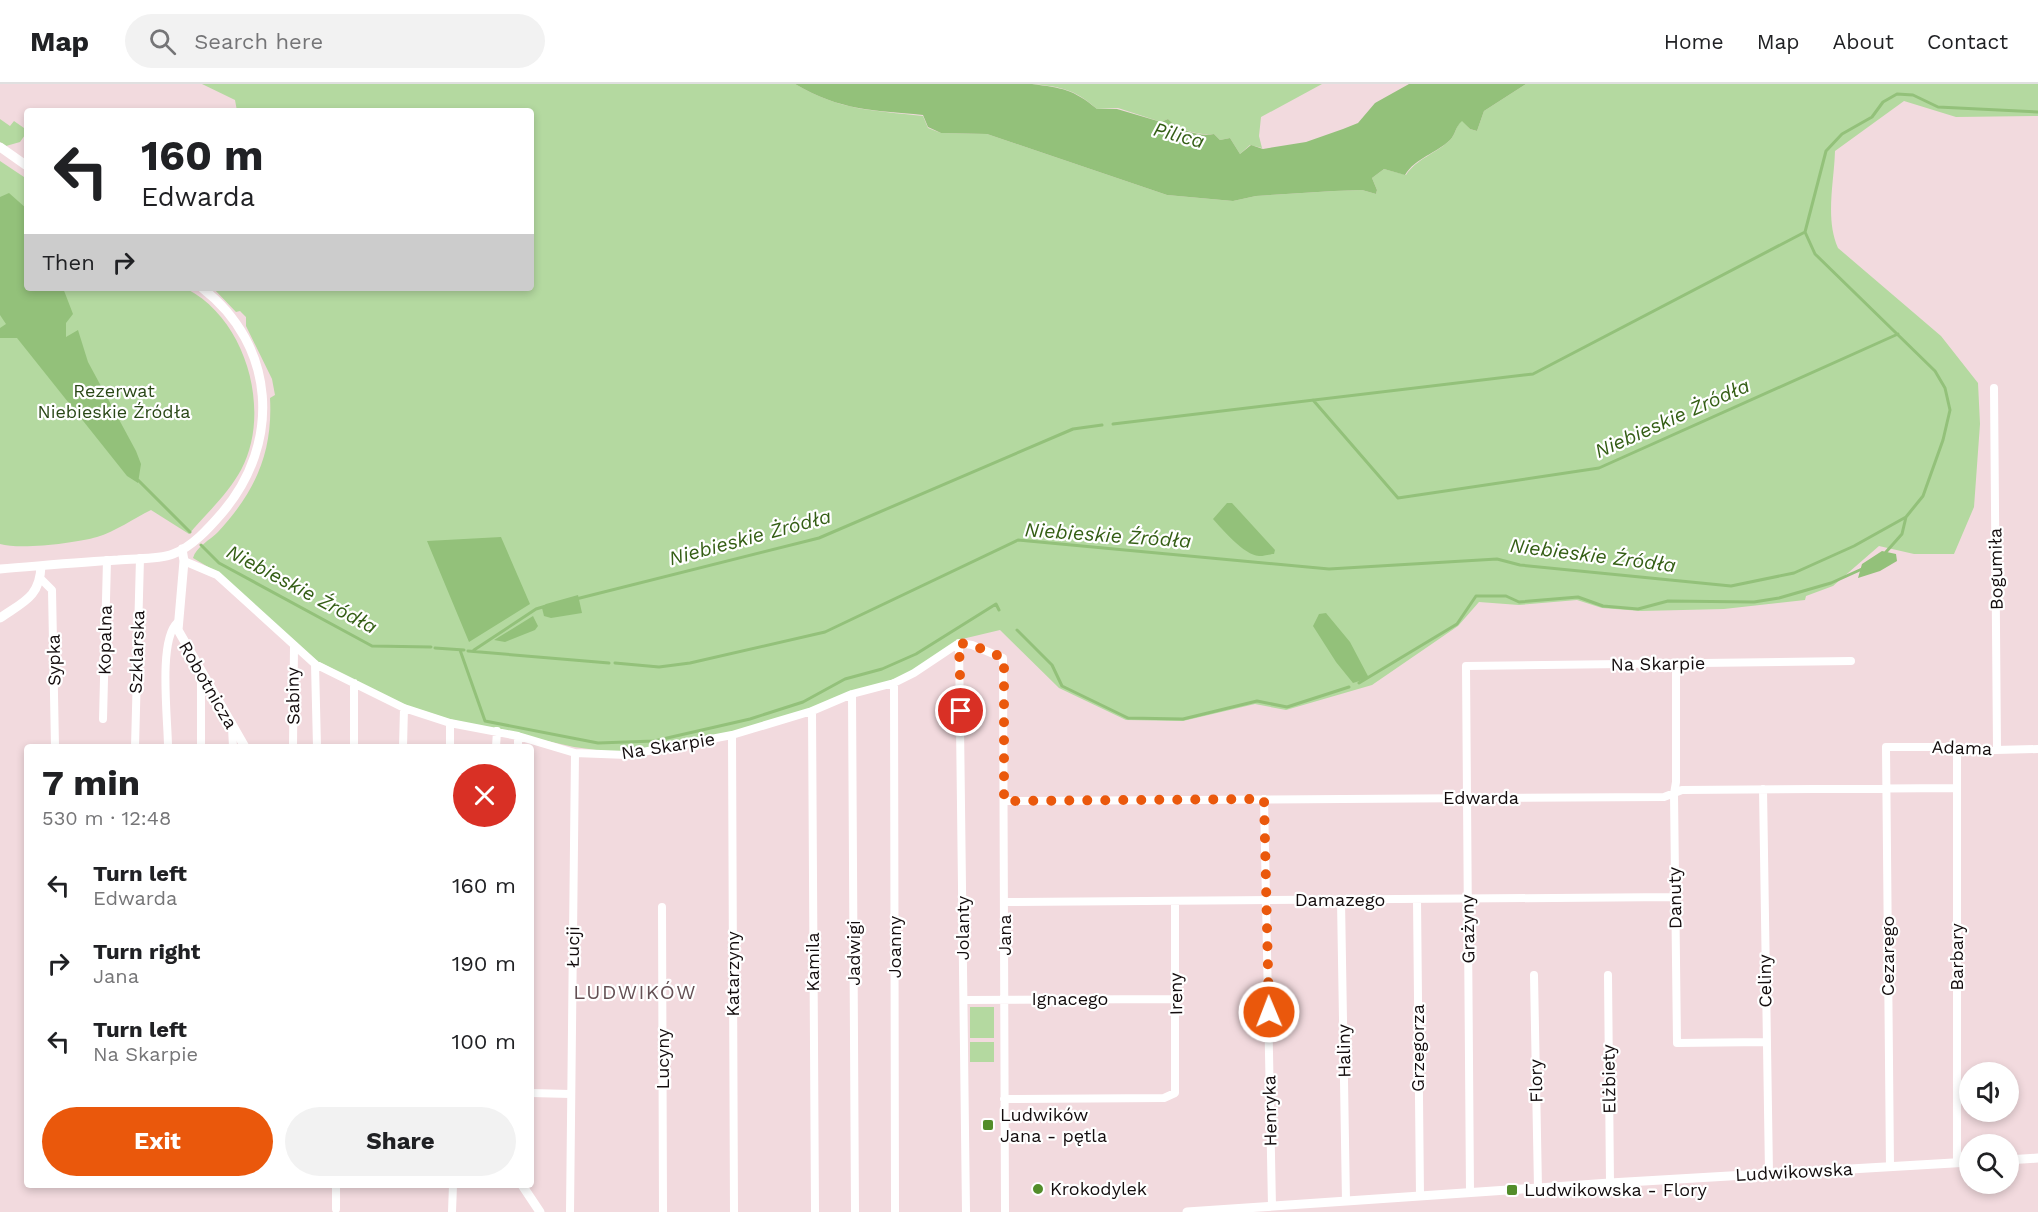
<!DOCTYPE html>
<html lang="en">
<head>
<meta charset="utf-8">
<style>
  :root { --surface:#fff; --page:#f2f2f2; --text:#202124; --muted:#757577; --line:#e0e0e0; --accent:#ea580c }
  body { margin:0; font-family:"Work Sans",sans-serif; background:var(--page); color:var(--text); height:100vh; display:flex; flex-direction:column; font-size:22px; white-space:nowrap }
  * { box-sizing:border-box; margin:0 }
  p { font-size:20px; color:var(--muted) }
  .icon { flex:none; width:33px; height:33px; fill:none; stroke:currentColor; stroke-width:2; stroke-linecap:round; stroke-linejoin:round }
  .map { position:relative; flex:1; overflow:hidden }
  .panel { position:absolute; left:24px; top:660px; width:510px; height:444px; display:flex; flex-direction:column; background:var(--surface); border-radius:6px; box-shadow:0 3px 9px #0003 }
  .panel>* { flex:none }
  .top-card { position:absolute; left:24px; top:24px; width:510px; height:183px; border-radius:6px; box-shadow:0 3px 9px #0003; background:#fff; color:var(--text); overflow:hidden }
  .controls { position:absolute; left:1959px; top:978px; display:grid; gap:12px }
  .controls a { display:grid; place-items:center; width:60px; height:60px; border-radius:50%; background:var(--surface); box-shadow:0 3px 9px #0003; font-size:30px }
  .pin { position:absolute; display:grid; place-items:center; width:51px; height:51px; color:#fff; margin:-26px; border:3px solid #fff; border-radius:50%; box-shadow:0 2px 6px #0007 }
  .me { position:absolute; width:66px; margin:-33px; rotate:359deg; stroke-linejoin:round; filter:drop-shadow(0 0 4px #0008) }
  .turn { display:flex; align-items:center; gap:21px; height:126px; padding:0 18px; font-size:27px }
  .turn .icon { width:78px; height:78px; stroke-width:2.5 }
  .turn b { display:block; font-size:42px; line-height:51px }
  .then { display:flex; align-items:center; height:57px; padding:0 18px; background:#0003; gap:12px; font-size:22px }
  .round { display:grid; place-items:center; flex:none; width:63px; height:63px; border-radius:32px; background:var(--page) }
  .overview { display:flex; align-items:center; justify-content:space-between; height:102px; padding:0 18px }
  h1 { font-size:36px; font-weight:700; line-height:45px }
  .action { display:flex; gap:12px; margin-top:auto; padding:12px 18px }
  .action a { flex:1; height:69px; border-radius:36px; background:var(--accent); color:#fff; font-size:24px; font-weight:700; line-height:69px; text-align:center }
  .action a+a { background:var(--page); color:var(--text) }
  ul { padding:0; list-style:none }
  li { display:flex; align-items:center; gap:18px; height:78px; padding:0 18px }
  li div { flex:1 }
  li b { display:block; font-size:22px }
  li em { font-style:normal }
  header { display:flex; align-items:center; gap:36px; box-sizing:border-box; height:84px; padding:0 30px; background:var(--surface); border-bottom:2px solid var(--line) }
  header strong { font-size:28px }
  nav { display:flex; gap:33px; margin-inline-start:auto; font-size:21px }
  .search { width:420px; height:54px; background:var(--page); display:flex; align-items:center; gap:15px; box-sizing:border-box; padding:0 21px; border-radius:33px; color:var(--muted); font-size:22px }
  .map>svg:first-child { display:block }
  .green { fill:#b4d9a0 }
  .water { fill:#93c17a }
  .lines { fill:none; stroke-linecap:round; stroke-linejoin:round }
  .stream { stroke:#93c17a; stroke-width:3 }
  .minor { stroke:#fff; stroke-width:8 }
  .tertiary { stroke:#fff; stroke-width:9 }
  .route { stroke:#ea580c; stroke-width:10; stroke-dasharray:0 18 }
  .poi-dot { fill:#538d2a; stroke:#fff; stroke-width:2 }
  .labels { text-anchor:middle; stroke-width:4.5; stroke-linejoin:round; paint-order:stroke }
  .park-label { font-size:18px; fill:#2a4817; stroke:#fff }
  .street-label { font-size:18px; fill:#140d0e; stroke:#fff }
  .poi-label { font-size:18px; fill:#140d0e; stroke:#fff; text-anchor:start }
  .water-label { font-size:20px; font-style:italic; fill:#345e15; stroke:#fff }
  .neighbourhood-label { font-size:20px; letter-spacing:1.5px; fill:#645054; stroke:#fff }
</style>
</head>
<body>
<header>
<strong>Map</strong>
<div class="search"><svg class="icon" aria-label="search" viewBox="0 0 24 24"><circle cx="10" cy="10" r="6"/><path d="M15 15l6 6"/></svg>Search here</div>
<nav><a>Home</a><a>Map</a><a>About</a><a>Contact</a></nav>
</header>
<div class="map">
<svg width="2038" height="1128" viewBox="0 0 2038 1128">
  <rect width="100%" height="100%" fill="#f2dade"/>
  <path class="green" d="M202 0H795C842 27 871 26 923 32L928 44 941 49 987 50 1167 111 1233 117 1256 112 1334 107 1362 106 1376 110 1377 106 1372 94 1384 85 1406 91C1416 75 1437 69 1450 56 1456 50 1455 43 1462 36L1470 45 1477 47 1484 27 1526 0H2038V32L1956 33 1904 17 1835 67C1834 99 1825 135 1838 164L1941 252 1978 299 1980 340 1974 423 1954 470H1914L1879 462 1833 502 1806 512 1805 516 1724 525 1641 527 1602 524 1577 516 1519 521 1479 518 1458 542 1372 601 1286 626 1255 620 1183 637 1126 636 1059 604 1000 546 958 556 914 588 809 625 728 649 638 667 611 668 574 663 449 635 402 620 317 577 220 490 193 474C196 463 210 456 218 448 255 408 273 369 270 314L275 311 272 295 246 242V233L240 227 236 228 213 204H531V27H237L235 16Z
    M1032 0H1322L1261 33 1259 52 1262 64 1250 61 1240 70 1230 54 1220 56 1214 50C1200 52 1178 46 1168 35L1161 38 1118 24 1097 25C1074 5 1062 3 1032 0Z
    M0 35 10 42 14 37 24 44 25 51 20 58 6 62 0 58Z
    M0 77 27 95V204C68 204 110 204 151 204 161 204 179 201 187 205 247 236 272 328 241 386 228 410 206 430 189 450L151 426C134 434 115 448 97 453 76 459 21 466 0 460Z
    M970 923H994V954H970Z
    M970 958H994V978H970Z"/>
  <path class="water" d="M795 0H1032C1062 4 1073 5 1097 25H1117L1161 38 1168 35C1178 46 1200 53 1214 50L1220 56 1230 54 1240 70 1251 61 1263 65 1306 58 1343 45 1358 39 1375 19 1409 0H1526L1484 27 1477 47 1470 45 1462 37C1455 43 1456 50 1450 56 1437 69 1415 74 1405 91L1384 85 1372 94 1377 106 1376 110 1362 106 1334 107 1256 112 1233 117 1167 111 987 50 941 49 928 43 923 31C871 26 842 27 795 0Z
    M9 109 27 125V204H63L73 230 66 239V253L78 246 88 278 136 367 141 380 138 399 127 392 17 254H0V244L6 240 0 231V113Z
    M1227 419H1232L1275 466 1274 470C1270 470 1264 472 1259 472 1244 471 1223 446 1213 435Z
    M501 453 530 520 469 558 427 457Z
    M1882 467 1896 470 1897 477 1880 487 1858 494 1862 480Z
    M578 511 582 529 551 534 544 532 542 524 546 520Z
    M1326 529 1350 558 1369 594 1353 599 1336 578 1313 542 1319 530Z
    M533 532 538 542 535 546 505 558 494 556Z"/>
  <g class="lines">
    <path class="stream" d="M1313 316 1398 414 1599 384 1898 250
      M1113 340 1533 290 1805 148
      M138 396 190 448
      M201 461 219 479 372 562 431 563
      M1886 468 1902 450 1906 433
      M576 515 819 454 1073 345 1102 341
      M1017 546 1052 581 1062 602 1128 634 1183 635 1257 617 1287 623 1349 603
      M435 564 464 566
      M460 566 485 637 598 659 654 657 750 635 803 618 845 595 882 585 916 570 996 520 999 526
      M474 566 536 525 546 522
      M468 567 609 579
      M615 579 659 583 690 579 825 548 1018 456 1329 485 1497 475 1520 481 1731 502 1794 489 1854 462 1906 433 1923 412 1943 356 1950 326 1945 304 1935 287 1815 170 1805 148 1826 67 1842 50 1872 33 1883 18 1897 10 1913 11 1938 23 2038 28
      M1359 599 1457 540 1476 512H1506L1519 518 1578 513 1603 522 1638 525 1668 517 1754 518 1779 514 1831 499 1862 485"/>
    <path class="minor" d="M1994 304 1997 665
      M184 477 217 491 315 580 404 624 450 639 518 652 575 669 627 671 732 651 812 627 852 610 894 599 914 589 959 559 972 561 1003 574 1005 1128
      M40 494 52 506 55 663
      M959 559 966 1128
      M315 580 317 663
      M1676 580V698L1674 710 1677 959 1766 958
      M354 599V663
      M894 599 895 1128
      M852 610 855 1128
      M812 627 815 1128
      M103 635 107 476
      M450 639V663
      M232 643 233 663
      M732 651 734 1128
      M518 652V663
      M135 663 140 474
      M168 663C168 636 158 557 177 539
      M201 663V590
      M293 663 294 562
      M403 663 404 624
      M496 663 497 647
      M1957 667V1079
      M1763 705 1769 1089
      M1264 715 1272 1122
      M1004 717 1664 713 1682 706 1957 704
      M1341 816 1346 1117
      M1417 816 1420 1112
      M1005 818 1675 813
      M662 823 663 1128
      M1534 891 1538 1104
      M1608 891 1610 1099
      M964 916 1176 915
      M531 1009 570 1010
      M1004 1015 1164 1014 1175 1009V818
      M1890 1082 1886 663H1952L1957 667 2038 665
      M1470 1108 1466 582 1851 577
      M336 1125V1101
      M452 1128 453 1101
      M570 1128 575 669"/>
    <path class="tertiary" d="M0 63 27 82
      M182 465 184 477 178 546 245 663
      M0 485C39 482 79 478 118 476 136 474 157 476 173 470 192 463 209 444 222 429 282 359 276 261 202 204
      M0 534C23 518 40 513 41 482
      M2008 1076 2038 1074
      M522 1101 540 1128
      M1187 1128 1610 1099 1970 1078"/>
  </g>
  <g class="lines">
    <path class="route" d="M961 627 959 559 972 561 1004 574V717L1264 715 1269 928"/>
  </g>
  <g class="poi-dot">
    <rect x="982" y="1035" width="12" height="12" rx="3"/>
    <circle cx="1038" cy="1105" r="6"/>
    <rect x="1506" y="1100" width="12" height="12" rx="3"/>
  </g>
  <g class="labels">
    <g class="park-label">
      <text x="114" y="313">Rezerwat<tspan x="114" dy="21">Niebieskie Źródła</tspan></text>
    </g>
    <g class="street-label">
      <text transform="translate(1996 485) rotate(-91)" y="6">Bogumiła</text>
      <text transform="translate(105 556) rotate(-89)" y="6">Kopalna</text>
      <text transform="translate(137 568) rotate(-88)" y="6">Szklarska</text>
      <text transform="translate(54 576) rotate(-91)" y="6">Sypka</text>
      <text transform="translate(1658 580) rotate(-1)" y="6">Na Skarpie</text>
      <text transform="translate(208 601) rotate(60)" y="6">Robotnicza</text>
      <text transform="translate(293 612) rotate(-91)" y="6">Sabiny</text>
      <text transform="translate(668 662) rotate(-9)" y="6">Na Skarpie</text>
      <text transform="translate(1962 664) rotate(2)" y="6">Adama</text>
      <text x="1481" y="720">Edwarda</text>
      <text transform="translate(1675 814) rotate(-91)" y="6">Danuty</text>
      <text x="1340" y="822">Damazego</text>
      <text transform="translate(963 844) rotate(-90)" y="6">Jolanty</text>
      <text transform="translate(1468 845) rotate(-91)" y="6">Grażyny</text>
      <text transform="translate(1005 851) rotate(-90)" y="6">Jana</text>
      <text transform="translate(573 863) rotate(-89)" y="6">Łucji</text>
      <text transform="translate(895 863) rotate(-90)" y="6">Joanny</text>
      <text transform="translate(854 869) rotate(-90)" y="6">Jadwigi</text>
      <text transform="translate(1888 872) rotate(-90)" y="6">Cezarego</text>
      <text transform="translate(1957 873) rotate(-90)" y="6">Barbary</text>
      <text transform="translate(813 878) rotate(-90)" y="6">Kamila</text>
      <text transform="translate(733 890) rotate(-90)" y="6">Katarzyny</text>
      <text transform="translate(1765 897) rotate(-91)" y="6">Celiny</text>
      <text transform="translate(1176 910) rotate(-91)" y="6">Ireny</text>
      <text x="1070" y="921">Ignacego</text>
      <text transform="translate(1418 964) rotate(-90)" y="6">Grzegorza</text>
      <text transform="translate(1344 967) rotate(-91)" y="6">Haliny</text>
      <text transform="translate(663 975) rotate(-90)" y="6">Lucyny</text>
      <text transform="translate(1609 995) rotate(-91)" y="6">Elżbiety</text>
      <text transform="translate(1536 997) rotate(-91)" y="6">Flory</text>
      <text transform="translate(1270 1027) rotate(-91)" y="6">Henryka</text>
      <text transform="translate(1794 1088) rotate(-3)" y="6">Ludwikowska</text>
    </g>
    <g class="poi-label">
      <text x="1000" y="1037">Ludwików<tspan x="1000" dy="21">Jana - pętla</tspan></text>
      <text x="1050" y="1111">Krokodylek</text>
      <text x="1524" y="1112">Ludwikowska - Flory</text>
    </g>
    <g class="water-label">
      <text transform="translate(1179 51) rotate(15)" y="7">Pilica</text>
      <text transform="translate(1672 334) rotate(-24)" y="7">Niebieskie Żródła</text>
      <text transform="translate(1108 451) rotate(4)" y="7">Niebieskie Źródła</text>
      <text transform="translate(750 453) rotate(-15)" y="7">Niebieskie Żródła</text>
      <text transform="translate(1593 471) rotate(7)" y="7">Niebieskie Źródła</text>
      <text transform="translate(302 505) rotate(28)" y="7">Niebieskie Źródła</text>
    </g>
    <g class="neighbourhood-label">
      <text x="635" y="915">LUDWIKÓW</text>
    </g>
  </g>
</svg>
<div class="controls">
<a><svg class="icon" aria-label="sound" viewBox="0 0 24 24"><path d="M4 9h4l5-4v14l-5-4H4zM17 9q2 3 0 6"/></svg></a>
<a><svg class="icon" aria-label="search" viewBox="0 0 24 24"><circle cx="10" cy="10" r="6"/><path d="M15 15l6 6"/></svg></a>
</div>
<div class="pin" style="left:961px;top:627px;background:#d93025"><svg class="icon" aria-label="arrive" viewBox="0 0 24 24"><path d="M6 21V4h12l-3 4 3 4H6"/></svg></div>
<svg class="me" style="left:1269px;top:928px" viewBox="-20 -20 40 40"><circle r="17" fill="#ea580c" stroke="#fff" stroke-width="3"/><path d="M0-11L8 9 0 5-8 9z" fill="#fff"/></svg>
<div class="top-card">
<div class="turn"><svg class="icon" aria-label="left" viewBox="0 0 24 24"><path d="M17 20v-9H6M10 6l-5 5 5 5"/></svg><div><b>160 m</b>Edwarda</div></div>
<div class="then">Then<svg class="icon" aria-label="right" viewBox="0 0 24 24"><path d="M7 20v-9h11M14 6l5 5-5 5"/></svg></div>
</div>
<section class="panel">
<div class="overview"><div><h1>7 min</h1><p>530 m · 12:48</p></div><a class="round" style="background:#d93025;color:#fff"><svg class="icon" aria-label="close" viewBox="0 0 24 24"><path d="M6 6l12 12M18 6L6 18"/></svg></a></div>
<ul>
<li><svg class="icon" aria-label="left" viewBox="0 0 24 24"><path d="M17 20v-9H6M10 6l-5 5 5 5"/></svg><div><b>Turn left</b><p>Edwarda</p></div><em>160 m</em></li>
<li><svg class="icon" aria-label="right" viewBox="0 0 24 24"><path d="M7 20v-9h11M14 6l5 5-5 5"/></svg><div><b>Turn right</b><p>Jana</p></div><em>190 m</em></li>
<li><svg class="icon" aria-label="left" viewBox="0 0 24 24"><path d="M17 20v-9H6M10 6l-5 5 5 5"/></svg><div><b>Turn left</b><p>Na Skarpie</p></div><em>100 m</em></li>
</ul>
<div class="action"><a>Exit</a><a>Share</a></div>
</section>
</div>
</body>
</html>
